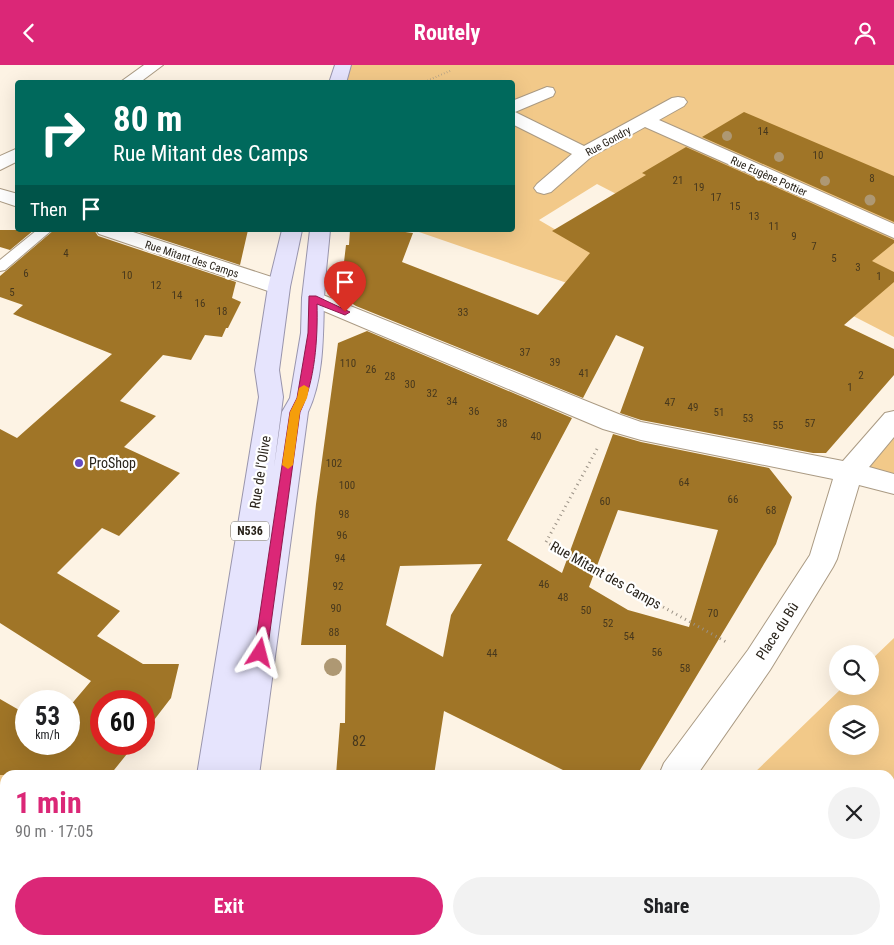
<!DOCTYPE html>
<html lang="en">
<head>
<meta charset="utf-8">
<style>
  :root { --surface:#fff; --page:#f2f2f2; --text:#202124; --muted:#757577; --accent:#db2777 }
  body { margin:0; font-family:"Roboto Condensed",sans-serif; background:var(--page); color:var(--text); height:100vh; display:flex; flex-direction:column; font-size:19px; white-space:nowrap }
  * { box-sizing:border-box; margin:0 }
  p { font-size:16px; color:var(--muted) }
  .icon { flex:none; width:28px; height:28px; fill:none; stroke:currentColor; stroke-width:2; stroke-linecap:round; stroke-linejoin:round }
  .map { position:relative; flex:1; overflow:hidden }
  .details { position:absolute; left:0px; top:705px; width:895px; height:175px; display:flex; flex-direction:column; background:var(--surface); border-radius:15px 15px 0 0; box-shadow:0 5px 20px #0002 }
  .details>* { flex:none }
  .guide { position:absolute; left:15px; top:15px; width:500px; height:152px; border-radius:5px; box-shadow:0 5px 20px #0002; background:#00695c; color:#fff; overflow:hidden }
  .controls { position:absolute; left:829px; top:580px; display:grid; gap:10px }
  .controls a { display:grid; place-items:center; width:50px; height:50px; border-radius:50%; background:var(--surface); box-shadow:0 5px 20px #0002; font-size:25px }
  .speed { position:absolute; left:15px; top:625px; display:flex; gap:10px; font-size:25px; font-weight:700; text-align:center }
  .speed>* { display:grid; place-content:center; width:65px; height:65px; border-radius:50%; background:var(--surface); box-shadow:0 5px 20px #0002; line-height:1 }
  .speed small { font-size:12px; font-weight:400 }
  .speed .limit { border:8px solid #d22; background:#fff; color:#111 }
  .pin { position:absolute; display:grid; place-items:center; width:42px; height:42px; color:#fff; margin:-51px -21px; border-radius:50% 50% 50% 0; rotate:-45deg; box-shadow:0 0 5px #0007 }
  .pin .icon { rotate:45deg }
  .me { position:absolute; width:55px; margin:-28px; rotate:9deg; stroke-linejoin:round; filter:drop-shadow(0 0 4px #0008) }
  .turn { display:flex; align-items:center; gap:18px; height:105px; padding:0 15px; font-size:22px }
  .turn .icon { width:65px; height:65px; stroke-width:2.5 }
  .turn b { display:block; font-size:35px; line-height:42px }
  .then { display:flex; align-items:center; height:48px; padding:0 15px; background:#0003; gap:10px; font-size:19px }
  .round { display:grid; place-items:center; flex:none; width:52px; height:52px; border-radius:26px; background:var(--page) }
  .headline { display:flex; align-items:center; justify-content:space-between; height:85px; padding:0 15px }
  h1 { font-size:30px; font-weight:700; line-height:38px; color:var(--accent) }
  .cta { display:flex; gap:10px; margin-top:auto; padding:10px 15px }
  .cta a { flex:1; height:58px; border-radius:30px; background:var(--accent); color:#fff; font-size:20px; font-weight:700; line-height:58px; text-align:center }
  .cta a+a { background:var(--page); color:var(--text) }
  header { display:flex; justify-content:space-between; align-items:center; height:65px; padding:0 15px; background:var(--accent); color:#fff; font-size:22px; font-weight:700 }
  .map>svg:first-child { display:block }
  .green { fill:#f2c989; fill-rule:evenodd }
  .building { fill:#a07527; fill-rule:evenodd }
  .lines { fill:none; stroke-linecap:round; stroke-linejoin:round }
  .lane-casing { stroke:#aa9a83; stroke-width:2 }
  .street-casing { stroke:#aa9a83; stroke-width:2 }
  .secondary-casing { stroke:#aa9a83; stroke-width:2 }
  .primary-casing { stroke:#9995ad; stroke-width:2 }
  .path-far1 { stroke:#9b9286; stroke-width:2; stroke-dasharray:0.5 2.5; stroke-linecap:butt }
  .path { stroke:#9b9286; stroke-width:3; stroke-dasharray:1 4; stroke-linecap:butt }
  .lane { fill:#fff; fill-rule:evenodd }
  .street { fill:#fff; fill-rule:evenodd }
  .secondary { fill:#fff; fill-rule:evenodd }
  .primary { fill:#e6e4fd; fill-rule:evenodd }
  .tree { fill:#ae9873 }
  .route { fill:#db2777; stroke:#8e194d }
  .slow { fill:#f59e0b }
  .poi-dot { fill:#644ac3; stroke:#fff; stroke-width:2 }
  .labels { text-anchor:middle; stroke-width:4.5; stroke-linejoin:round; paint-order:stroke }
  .number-label { font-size:11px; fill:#47381d }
  .far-street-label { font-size:11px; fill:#29231a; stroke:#fff }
  .shield { fill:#fff; stroke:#69655f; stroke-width:1 }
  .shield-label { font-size:12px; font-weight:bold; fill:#29231a }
  .poi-label { font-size:14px; fill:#29231a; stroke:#fff; text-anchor:start }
  .street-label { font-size:14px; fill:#29231a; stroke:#fff }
  .near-number-label { font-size:14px; fill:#47381d }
</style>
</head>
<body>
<header><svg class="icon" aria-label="back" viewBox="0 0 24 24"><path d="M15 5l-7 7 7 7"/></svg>Routely<svg class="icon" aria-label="person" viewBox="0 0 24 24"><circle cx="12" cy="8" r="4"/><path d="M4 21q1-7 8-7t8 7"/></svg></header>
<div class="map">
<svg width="894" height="880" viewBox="0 0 894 880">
  <rect width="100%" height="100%" fill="#fdf3e4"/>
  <path class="green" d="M345 0H894V272L597 119 539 155 592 186 567 218 419 167 405 165H512V18H341Z
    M894 355V419L849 407Z
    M894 573V880H556L559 875H890V710H752L844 621H870V596ZM838 649H870V681H838Z
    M0 696 5 710V875H44L42 880H0Z"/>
  <path class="building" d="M744 47 894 111V157L702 72Z
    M686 82 894 175V178L872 196 894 207V217L844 260 894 284V310L826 388H813L641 355 620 348 644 282 616 270 583 333 356 241 332 226 342 214 346 180H349L350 165H390L413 168 402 197 538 250 590 188 552 166 646 110 642 108Z
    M0 165H34L10 185 0 182Z
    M54 165H94L98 171 236 217 232 233 241 237 228 263H226L222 272 205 270 191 295 163 290 120 336 156 351 124 382 180 408 119 471 102 463 57 508 120 546 97 571 143 599H179L171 633 144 668V636H101V679H135L110 710H0V634L26 649V679H69V642L91 616 0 558V364L17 373 112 289 13 249 23 240 0 232V211Z
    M133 165H248L240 200Z
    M367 266 572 353 507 475 562 508 613 369 641 377 769 403 792 432 776 479 637 710H573L444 646 434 710H336L340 658H345L346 580H301L316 439 338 278ZM618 445 718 465 689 562 628 545 589 522ZM482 499 451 550 443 592 386 560 400 501Z"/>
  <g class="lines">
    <defs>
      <path id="lane" d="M37 165H52L5 205 0 206V195Z"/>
      <path id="street" d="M547 22 553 23 555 27 553 31 515 47 584 81 672 33 678 32 684 33 687 37 684 41 659 55 894 159V173L645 62 591 92 551 127 544 129 537 127 534 123 537 119 572 89 512 59V36Z
        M0 124 18 129V142L0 136Z
        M96 165H127L287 217 290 222 287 227 279 229 271 227 99 169Z
        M313 226 621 350 641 357 843 396 885 348 894 346V372L869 402 894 409V429L859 420 837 494 833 502 770 605 697 710H659L664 698 748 585 810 490 833 414 641 375 603 364 305 238 302 233 305 228Z"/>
      <path id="secondary" d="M144 0H163L139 18H119Z
        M18 83V96L0 105V91Z"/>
      <path id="primary" d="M335 0H351L346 18H329Z
        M282 165H302L290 222 279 305 283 332 274 402 282 347 290 333 301 268 302 233 310 165H330C328 188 325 211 324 234 323 271 324 313 308 347L259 710H197L259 332 255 305 268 222Z
        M171 875H237V880H170Z"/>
    </defs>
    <use href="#lane" class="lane-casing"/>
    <use href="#street" class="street-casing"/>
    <use href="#secondary" class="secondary-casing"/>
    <use href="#primary" class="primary-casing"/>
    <path class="path-far1" d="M422 18 452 5"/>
    <path class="path" d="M597 384 546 477 728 578"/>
    <use href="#lane" class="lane"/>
    <use href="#street" class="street"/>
    <use href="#secondary" class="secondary"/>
    <use href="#primary" class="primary"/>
  </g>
  <g class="tree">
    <circle cx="727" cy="71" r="5"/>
    <circle cx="779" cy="92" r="5"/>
    <circle cx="825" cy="116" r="5"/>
    <circle cx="870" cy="135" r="5.5"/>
    <circle cx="333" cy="602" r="9"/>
  </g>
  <path class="route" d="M309 231H316L350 247 345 250 317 239C318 273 315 317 300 347L267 588 265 593 260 594 256 593 254 588 290 347 297 333 308 268Z"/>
  <path class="slow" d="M304 320 309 323 307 333 300 347 293 400 288 404 282 400 290 347 297 333 299 323Z"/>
  <circle class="poi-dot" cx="79" cy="398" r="5"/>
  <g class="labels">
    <g class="number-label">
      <text x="763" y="70">14</text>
      <text x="818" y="94">10</text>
      <text x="872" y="117">8</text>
      <text x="678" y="119">21</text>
      <text x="699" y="126">19</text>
      <text x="716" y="136">17</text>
      <text x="735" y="145">15</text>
      <text x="754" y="155">13</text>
      <text x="774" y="165">11</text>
      <text x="794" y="175">9</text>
      <text x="814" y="185">7</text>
      <text x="66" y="192">4</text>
      <text x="834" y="197">5</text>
      <text x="858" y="206">3</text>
      <text x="26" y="212">6</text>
      <text x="127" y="214">10</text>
      <text x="879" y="215">1</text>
      <text x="156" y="224">12</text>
      <text x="12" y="231">5</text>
      <text x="177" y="234">14</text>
      <text x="200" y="242">16</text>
      <text x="222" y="250">18</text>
      <text x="463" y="251">33</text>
      <text x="525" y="291">37</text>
      <text x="555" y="301">39</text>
      <text x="348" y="302">110</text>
      <text x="371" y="308">26</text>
      <text x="584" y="312">41</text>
      <text x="861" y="314">2</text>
      <text x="390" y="315">28</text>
      <text x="410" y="323">30</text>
      <text x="850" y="326">1</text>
      <text x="432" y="332">32</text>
      <text x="452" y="340">34</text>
      <text x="670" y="341">47</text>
      <text x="693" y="346">49</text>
      <text x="474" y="350">36</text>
      <text x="719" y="351">51</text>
      <text x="748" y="357">53</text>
      <text x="502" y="362">38</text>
      <text x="810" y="362">57</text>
      <text x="778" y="364">55</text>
      <text x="536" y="375">40</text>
      <text x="334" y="402">102</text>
      <text x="684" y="421">64</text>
      <text x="347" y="424">100</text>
      <text x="733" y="438">66</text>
      <text x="605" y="440">60</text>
      <text x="771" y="449">68</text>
      <text x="344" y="453">98</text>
      <text x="342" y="474">96</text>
      <text x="340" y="497">94</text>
      <text x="544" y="523">46</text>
      <text x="338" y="525">92</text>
      <text x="563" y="536">48</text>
      <text x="336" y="547">90</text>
      <text x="586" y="549">50</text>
      <text x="713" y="552">70</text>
      <text x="608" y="562">52</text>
      <text x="334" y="571">88</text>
      <text x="629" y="575">54</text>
      <text x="657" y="591">56</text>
      <text x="492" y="592">44</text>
      <text x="685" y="607">58</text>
    </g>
    <g class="far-street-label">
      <text transform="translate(608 76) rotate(-29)" y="4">Rue Gondry</text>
      <text transform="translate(769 111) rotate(24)" y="4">Rue Eugène Pottier</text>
      <text transform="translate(192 194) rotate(18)" y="4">Rue Mitant des Camps</text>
    </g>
    <rect class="shield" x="231" y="456.5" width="38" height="19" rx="4"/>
    <g class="shield-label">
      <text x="250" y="470">N536</text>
    </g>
    <g class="poi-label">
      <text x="89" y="403">ProShop</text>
    </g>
    <g class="street-label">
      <text transform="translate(260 407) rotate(-81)" y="5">Rue de l'Olive</text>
      <text transform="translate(606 510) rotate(29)" y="5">Rue Mitant des Camps</text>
      <text transform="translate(777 566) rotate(-57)" y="5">Place du Bû</text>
    </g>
    <g class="near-number-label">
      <text x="359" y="681">82</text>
    </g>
  </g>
</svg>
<div class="controls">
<a><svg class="icon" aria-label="search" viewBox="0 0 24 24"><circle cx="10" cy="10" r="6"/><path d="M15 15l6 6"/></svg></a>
<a><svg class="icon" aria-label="layers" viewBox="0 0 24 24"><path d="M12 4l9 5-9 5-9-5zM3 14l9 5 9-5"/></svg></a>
</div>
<div class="speed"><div>53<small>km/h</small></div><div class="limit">60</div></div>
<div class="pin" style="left:345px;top:247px;background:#d93025"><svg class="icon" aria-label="arrive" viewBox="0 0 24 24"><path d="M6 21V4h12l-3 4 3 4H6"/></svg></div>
<svg class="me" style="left:260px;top:588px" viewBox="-20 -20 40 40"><path d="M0-17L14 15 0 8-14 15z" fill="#db2777" stroke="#fff" stroke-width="4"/></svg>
<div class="guide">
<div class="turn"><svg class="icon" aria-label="right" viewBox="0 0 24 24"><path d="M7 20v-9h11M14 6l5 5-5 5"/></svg><div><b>80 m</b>Rue Mitant des Camps</div></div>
<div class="then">Then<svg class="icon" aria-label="arrive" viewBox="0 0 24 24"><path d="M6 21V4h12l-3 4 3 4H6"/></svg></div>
</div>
<section class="details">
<div class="headline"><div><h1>1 min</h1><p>90 m · 17:05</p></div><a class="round"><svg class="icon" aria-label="close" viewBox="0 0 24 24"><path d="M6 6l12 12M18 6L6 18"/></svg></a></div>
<div class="cta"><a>Exit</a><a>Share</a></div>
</section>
</div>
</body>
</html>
